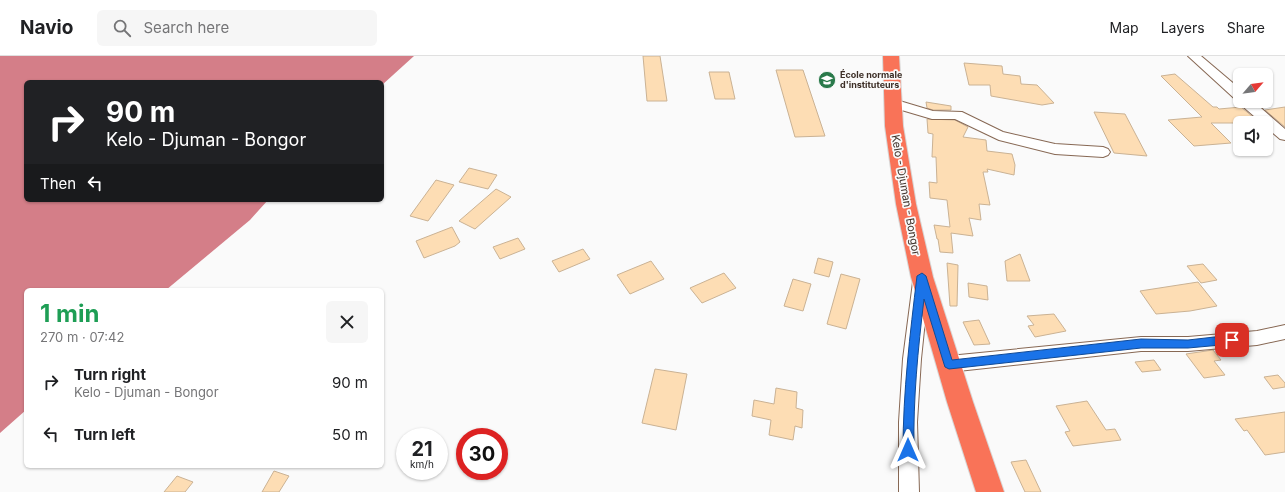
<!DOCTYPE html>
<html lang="en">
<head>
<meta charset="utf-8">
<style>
  :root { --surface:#fff; --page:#f6f6f6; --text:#202124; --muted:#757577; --line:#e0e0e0 }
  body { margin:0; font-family:Inter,sans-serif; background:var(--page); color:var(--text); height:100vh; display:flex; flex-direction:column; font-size:15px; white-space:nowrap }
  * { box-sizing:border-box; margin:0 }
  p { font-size:13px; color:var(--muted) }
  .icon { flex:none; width:22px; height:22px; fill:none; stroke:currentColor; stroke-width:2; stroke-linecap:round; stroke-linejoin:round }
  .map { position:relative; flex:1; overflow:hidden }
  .panel { position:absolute; left:24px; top:232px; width:360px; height:180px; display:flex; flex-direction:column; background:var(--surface); border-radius:6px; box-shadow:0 1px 3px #0004 }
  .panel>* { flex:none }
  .top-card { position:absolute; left:24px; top:24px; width:360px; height:122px; border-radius:6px; box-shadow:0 1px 3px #0004; background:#202124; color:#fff; overflow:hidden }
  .needle { width:26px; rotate:62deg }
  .controls { position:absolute; left:1233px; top:12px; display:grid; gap:8px }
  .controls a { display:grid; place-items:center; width:40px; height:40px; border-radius:6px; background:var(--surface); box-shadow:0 1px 3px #0004; font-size:20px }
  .speed { position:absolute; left:396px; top:372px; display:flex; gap:8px; font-size:20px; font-weight:700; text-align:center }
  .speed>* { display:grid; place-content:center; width:52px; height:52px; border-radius:50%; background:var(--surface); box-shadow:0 1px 3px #0004; line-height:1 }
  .speed small { font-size:10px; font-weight:400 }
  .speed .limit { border:6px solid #d22; background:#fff; color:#111 }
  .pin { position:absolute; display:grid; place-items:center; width:34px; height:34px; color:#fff; margin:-17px; border-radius:8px; box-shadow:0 2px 6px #0006 }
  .me { position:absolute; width:44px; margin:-22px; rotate:0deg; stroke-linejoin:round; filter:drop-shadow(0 0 3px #0008) }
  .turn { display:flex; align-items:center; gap:14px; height:84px; padding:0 16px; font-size:18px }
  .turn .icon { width:52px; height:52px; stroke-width:2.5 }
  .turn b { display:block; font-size:28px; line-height:34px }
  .then { display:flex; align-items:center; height:38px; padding:0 16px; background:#0003; gap:8px; font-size:15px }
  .round { display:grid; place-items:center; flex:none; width:42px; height:42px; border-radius:6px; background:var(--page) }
  .summary { display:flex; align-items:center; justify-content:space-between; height:68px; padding:0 16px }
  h1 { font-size:24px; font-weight:700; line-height:30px; color:#1e9e55 }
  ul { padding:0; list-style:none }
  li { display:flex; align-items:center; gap:12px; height:52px; padding:0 16px }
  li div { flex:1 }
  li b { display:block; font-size:15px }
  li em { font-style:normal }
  header { display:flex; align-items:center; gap:24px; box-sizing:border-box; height:56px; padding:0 20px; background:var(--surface); border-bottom:1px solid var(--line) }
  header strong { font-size:19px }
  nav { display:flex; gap:22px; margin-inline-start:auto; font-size:14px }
  .search { width:280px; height:36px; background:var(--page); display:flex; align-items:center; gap:10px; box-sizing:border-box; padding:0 14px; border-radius:6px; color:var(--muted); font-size:15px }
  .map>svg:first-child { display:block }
  .water { fill:#d47e88 }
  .building { fill:#fdddb4; stroke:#cab294 }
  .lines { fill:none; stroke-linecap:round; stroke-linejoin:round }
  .street-casing { stroke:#876854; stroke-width:2 }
  .highway-casing { stroke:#d8d5d4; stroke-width:2 }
  .street { fill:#fff; fill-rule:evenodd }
  .highway { fill:#f97358; fill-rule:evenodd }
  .route { fill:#1a73e8; stroke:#114b97 }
  .labels { text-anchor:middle; stroke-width:3.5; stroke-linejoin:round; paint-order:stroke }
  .far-poi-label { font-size:9px; font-weight:bold; fill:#3d2f27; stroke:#fafafa; text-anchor:start }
  .street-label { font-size:11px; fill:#3d2f27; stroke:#fafafa }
</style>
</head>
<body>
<header>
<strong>Navio</strong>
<div class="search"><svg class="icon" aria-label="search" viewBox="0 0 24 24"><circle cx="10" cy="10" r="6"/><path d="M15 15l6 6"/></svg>Search here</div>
<nav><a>Map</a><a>Layers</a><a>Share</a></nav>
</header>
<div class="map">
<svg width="1285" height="436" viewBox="0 0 1285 436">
  <rect width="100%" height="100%" fill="#fafafa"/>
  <path class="water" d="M0 0H414L382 29V26H26V144H268L250 164 166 234H26V354L0 377Z"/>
  <path class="building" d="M643 0H660L667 45H647Z
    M964 7 1002 10 1003 18 1020 20 1021 28 1037 29 1054 47 1042 49 991 40 990 29H969Z
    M776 14H803L825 80 795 81Z
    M709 16H729L735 43H715Z
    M1175 18 1213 51H1217L1219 53 1241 51 1260 67H1211L1231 87 1194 90 1168 64 1202 61 1161 20Z
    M926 46 951 50V54H933L927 52Z
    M1285 51V71L1265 54Z
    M1094 56 1125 58 1147 100 1114 97Z
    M927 63 955 64 968 71 963 81 986 84 987 95 1012 98 1015 109 1014 119 987 113 988 116H983L990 149 979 148 981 164 969 162 973 180 951 177 953 197 940 196 938 183H937L934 169 950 171 947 144 930 142 929 126 937 127 936 101H932L933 78 928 77Z
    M469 112 497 119 488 133 459 126Z
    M436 124 454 129 428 165 410 160Z
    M496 133 511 141 475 173 459 165Z
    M452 171 460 186 455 190 424 202 416 185Z
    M518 182 525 193 500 203 493 191Z
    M583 193 590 203 559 216 552 205Z
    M1020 198 1030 225H1007L1005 205Z
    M818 202 833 206 829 221 814 217Z
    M651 205 664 223 630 238 617 219Z
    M947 207 958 209 957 250H950Z
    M1203 208 1217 224 1201 227 1187 210Z
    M724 217 736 232 702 247 690 232Z
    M841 218 860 223 846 273 827 268Z
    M793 223 811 228 803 255 784 250Z
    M1198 226 1217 250 1190 255 1156 258 1140 235Z
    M968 227 987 230 988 244 969 241Z
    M1054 258 1066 275 1035 281 1028 270 1034 269 1027 260Z
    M979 264 990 288 974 289 963 266Z
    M1213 294 1221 304 1214 305 1225 319 1204 322 1186 298Z
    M1154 304 1161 314 1142 316 1135 306Z
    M655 313 687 318 676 374 642 367Z
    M1278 319 1285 327V331L1273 333 1264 321Z
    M776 332 797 336 796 352 803 354 802 372 795 370 793 384 769 379 771 364 752 360 754 344 774 348Z
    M1087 345 1106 374 1115 373 1121 384 1073 390 1065 376 1070 375 1056 350Z
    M1285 356V396L1265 399 1247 374 1244 375 1235 363Z
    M1026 404 1041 436H1025L1011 406Z
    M274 415 289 420 279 436H262Z
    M177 420 193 426 185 436H164Z"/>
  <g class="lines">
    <defs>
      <path id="street" d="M1188 0H1201L1240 33V45H1253L1285 73V84L1280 83 1266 71V67H1262L1240 48 1239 44 1235 43Z
        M893 43 933 55 962 56 1003 76 1055 88 1103 91 1108 93 1110 96 1108 99 1103 101 1055 98 999 84 955 63H932L888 50 887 47 888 44Z
        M921 220 927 222 929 226 921 303 917 366 919 436H899V366L903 303 913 226 915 222Z
        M1285 269V283L1257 289 1188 295H1141L949 316 943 313 940 308 943 303 949 300 1141 281H1188L1257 275Z"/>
      <path id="highway" d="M883 0H899L903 70 916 148 933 221 973 346 1004 436H976L947 346 911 221 896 148 885 70Z"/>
    </defs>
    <use href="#street" class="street-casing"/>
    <use href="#highway" class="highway-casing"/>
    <use href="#street" class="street"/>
    <use href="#highway" class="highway"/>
  </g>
  <path class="route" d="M922 217 926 220 952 304 1141 283 1188 284 1232 279 1235 281 1237 284 1235 286 1232 288 1188 292H1141L949 313 945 311 944 308 924 243C918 293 913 343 914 394L912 398 908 399 905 398 903 394C903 336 910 278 917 220Z"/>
  <defs>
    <symbol id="school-disc" viewBox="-11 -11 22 22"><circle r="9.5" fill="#2a7a4b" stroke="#fafafa"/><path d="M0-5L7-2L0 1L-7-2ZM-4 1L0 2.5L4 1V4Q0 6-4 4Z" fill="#fff"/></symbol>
  </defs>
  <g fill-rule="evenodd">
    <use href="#school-disc" x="817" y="14" width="20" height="20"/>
  </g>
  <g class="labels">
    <g class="far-poi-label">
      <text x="840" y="22">École normale<tspan x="840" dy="10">d'instituteurs</tspan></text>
    </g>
    <g class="street-label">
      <text transform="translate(906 139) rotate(80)" y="4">Kelo - Djuman - Bongor</text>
    </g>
  </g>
</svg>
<div class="controls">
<a><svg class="needle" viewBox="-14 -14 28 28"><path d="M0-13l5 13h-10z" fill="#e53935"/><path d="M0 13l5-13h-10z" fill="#757577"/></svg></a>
<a><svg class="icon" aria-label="sound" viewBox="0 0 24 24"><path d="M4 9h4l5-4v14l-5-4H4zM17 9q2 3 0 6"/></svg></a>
</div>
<div class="speed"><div>21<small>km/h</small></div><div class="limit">30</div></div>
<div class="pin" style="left:1232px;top:284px;background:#d93025"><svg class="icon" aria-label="arrive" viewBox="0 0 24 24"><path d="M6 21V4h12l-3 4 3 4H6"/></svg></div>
<svg class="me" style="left:908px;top:394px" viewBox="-20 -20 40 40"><path d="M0-17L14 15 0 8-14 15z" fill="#1a73e8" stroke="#fff" stroke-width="4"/></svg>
<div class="top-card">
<div class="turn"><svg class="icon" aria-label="right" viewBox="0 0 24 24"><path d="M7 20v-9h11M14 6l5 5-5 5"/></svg><div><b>90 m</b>Kelo - Djuman - Bongor</div></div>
<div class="then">Then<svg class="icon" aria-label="left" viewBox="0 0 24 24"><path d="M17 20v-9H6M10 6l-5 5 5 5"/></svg></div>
</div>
<section class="panel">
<div class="summary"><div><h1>1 min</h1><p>270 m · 07:42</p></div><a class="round"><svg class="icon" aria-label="close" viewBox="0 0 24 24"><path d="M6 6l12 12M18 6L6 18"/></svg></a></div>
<ul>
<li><svg class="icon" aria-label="right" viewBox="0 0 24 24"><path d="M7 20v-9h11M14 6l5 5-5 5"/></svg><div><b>Turn right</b><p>Kelo - Djuman - Bongor</p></div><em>90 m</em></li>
<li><svg class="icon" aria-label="left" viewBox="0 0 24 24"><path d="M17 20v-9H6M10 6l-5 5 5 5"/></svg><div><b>Turn left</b></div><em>50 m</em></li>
</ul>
</section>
</div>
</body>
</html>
